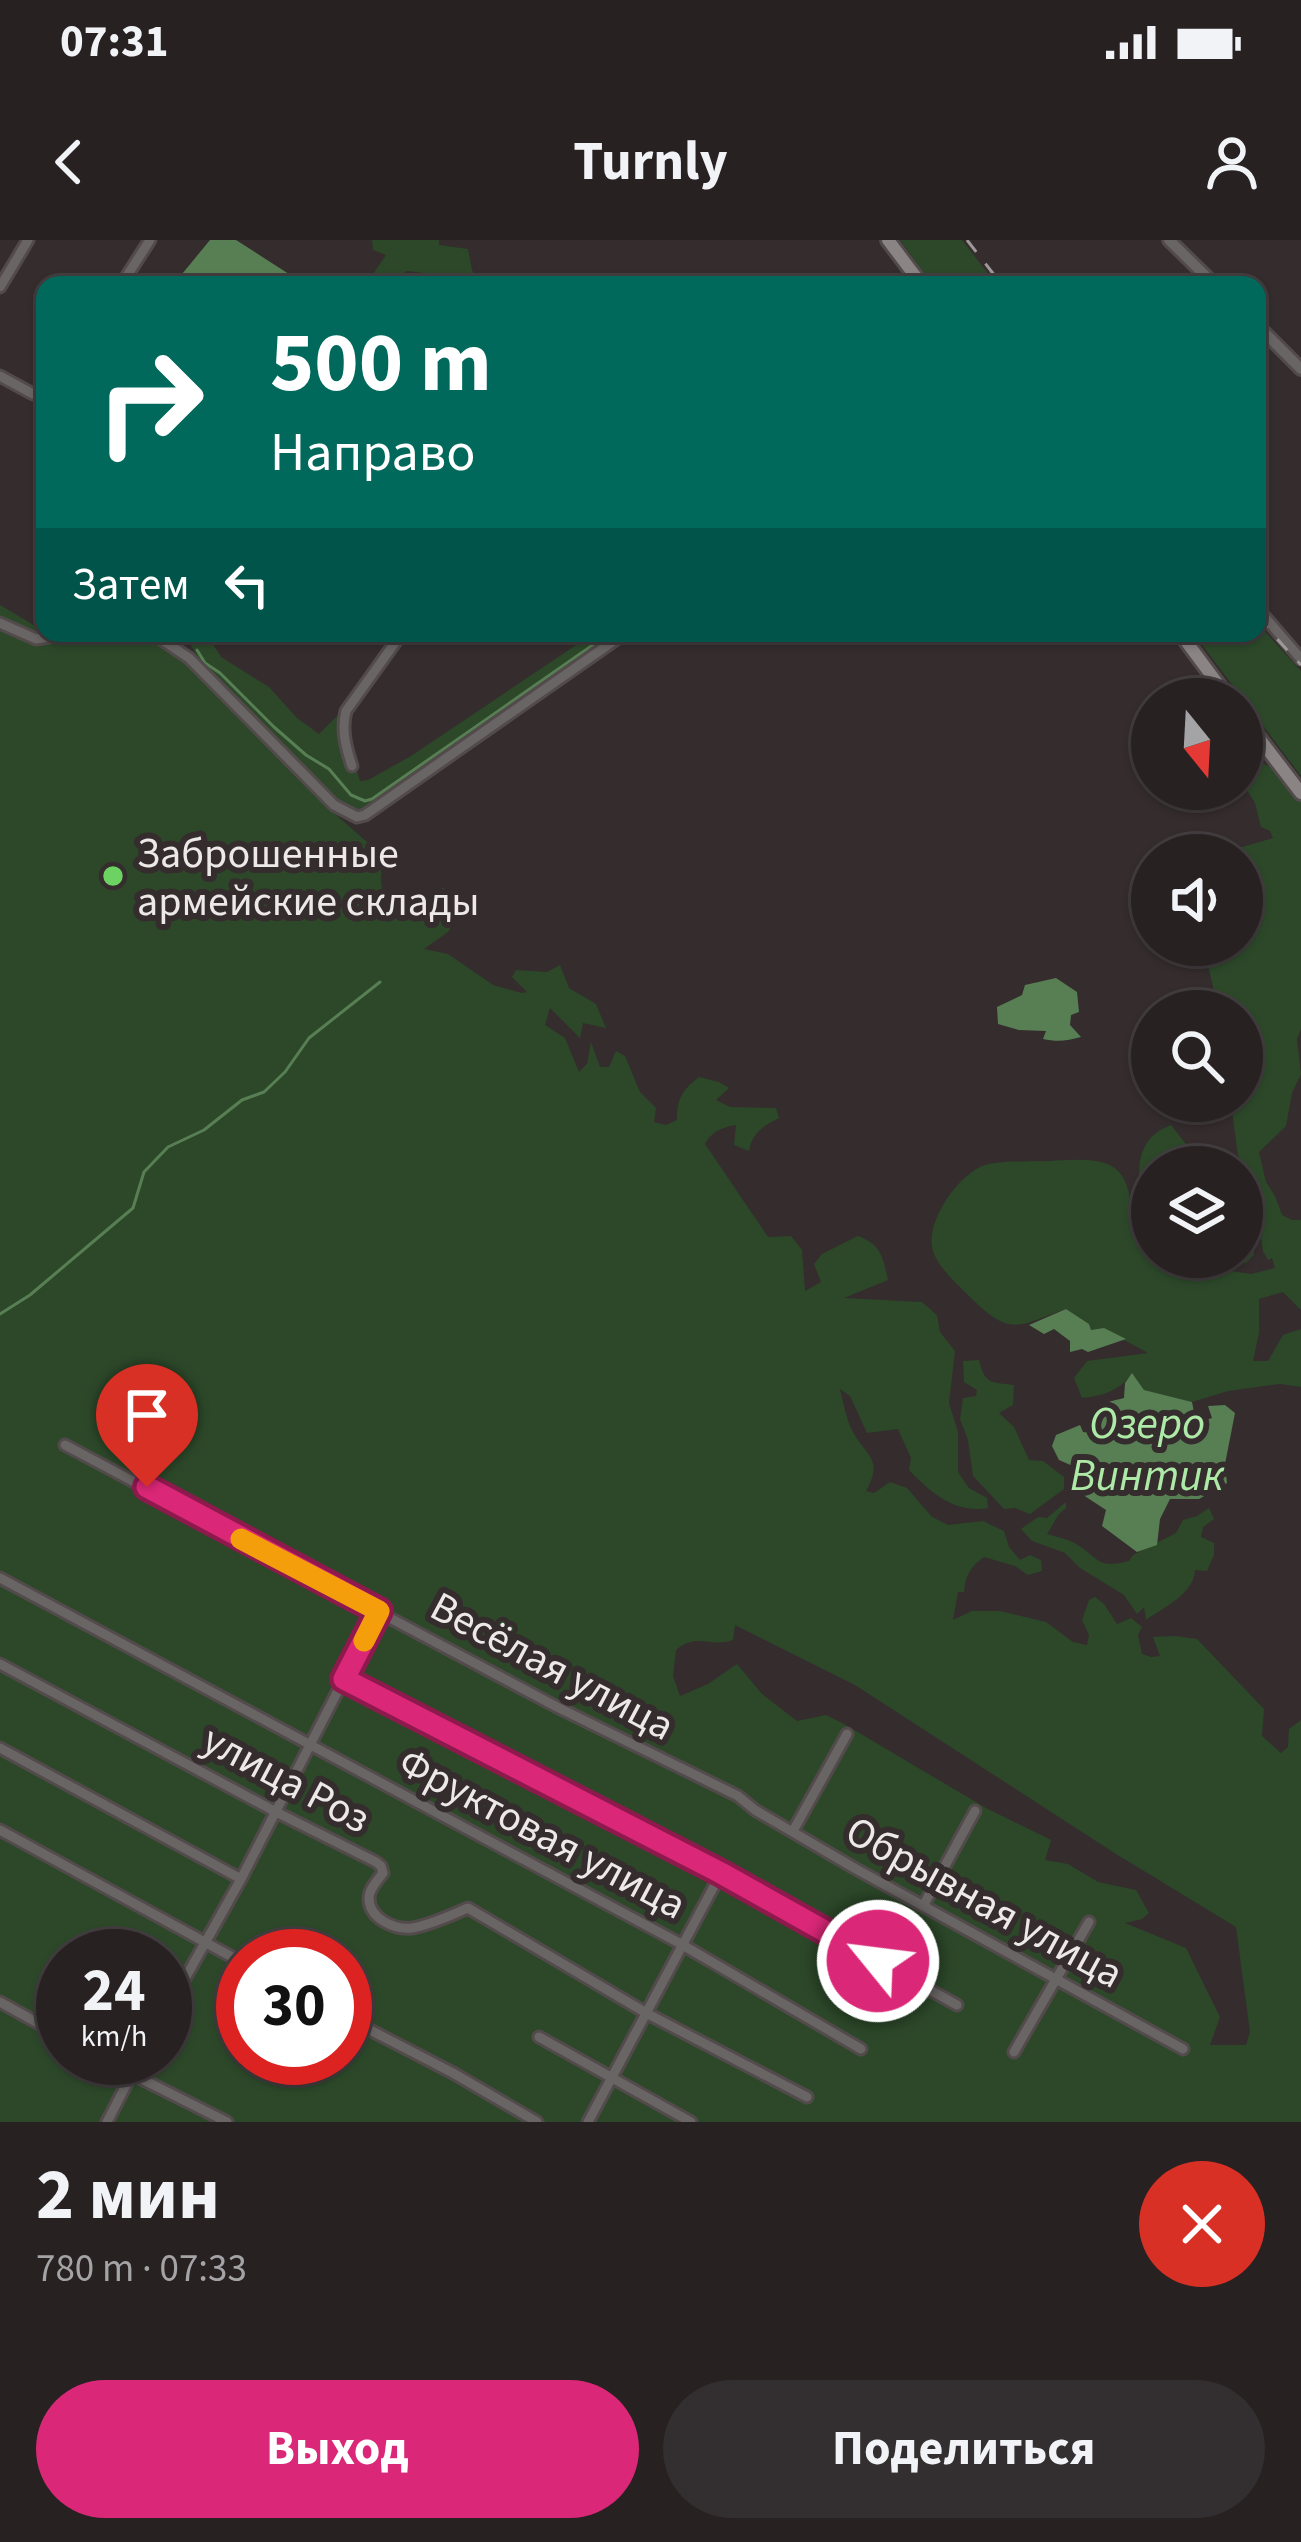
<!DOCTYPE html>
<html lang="ru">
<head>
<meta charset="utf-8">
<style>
  :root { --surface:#272122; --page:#332e2f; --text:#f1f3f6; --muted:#a4a3a5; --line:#433e40; --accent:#db2777 }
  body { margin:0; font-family:"Source Sans 3",sans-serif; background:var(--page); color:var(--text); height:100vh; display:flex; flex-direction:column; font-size:45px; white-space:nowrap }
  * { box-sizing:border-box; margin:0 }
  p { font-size:39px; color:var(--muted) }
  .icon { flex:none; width:66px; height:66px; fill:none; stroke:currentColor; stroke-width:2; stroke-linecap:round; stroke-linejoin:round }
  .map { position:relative; height:1882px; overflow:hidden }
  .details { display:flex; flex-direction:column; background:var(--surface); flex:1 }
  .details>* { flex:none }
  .banner { position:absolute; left:36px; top:36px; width:1230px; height:366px; border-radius:24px; box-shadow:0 3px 9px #0004,0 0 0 3px var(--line); background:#00695c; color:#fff; overflow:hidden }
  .needle { width:78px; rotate:162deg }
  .tools { position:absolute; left:1131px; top:438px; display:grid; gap:24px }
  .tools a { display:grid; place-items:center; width:132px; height:132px; border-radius:50%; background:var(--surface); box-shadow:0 3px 9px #0004,0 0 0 3px var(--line); font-size:60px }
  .speed { position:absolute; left:36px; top:1689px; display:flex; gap:24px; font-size:60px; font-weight:700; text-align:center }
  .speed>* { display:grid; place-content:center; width:156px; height:156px; border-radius:50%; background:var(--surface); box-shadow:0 3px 9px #0004,0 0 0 3px var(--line); line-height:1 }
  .speed small { font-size:30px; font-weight:400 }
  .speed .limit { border:18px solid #d22; background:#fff; color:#111 }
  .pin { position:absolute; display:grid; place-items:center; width:102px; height:102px; color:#fff; margin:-123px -51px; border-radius:50% 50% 50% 0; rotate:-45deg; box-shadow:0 0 12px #0007 }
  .pin .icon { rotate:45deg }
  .me { position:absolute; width:132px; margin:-66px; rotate:299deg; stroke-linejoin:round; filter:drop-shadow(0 0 9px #0008) }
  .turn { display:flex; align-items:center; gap:42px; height:252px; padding:0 36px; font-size:54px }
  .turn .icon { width:156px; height:156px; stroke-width:2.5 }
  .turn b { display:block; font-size:84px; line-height:102px }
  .then { display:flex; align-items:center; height:114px; padding:0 36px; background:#0003; gap:24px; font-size:45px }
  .round { display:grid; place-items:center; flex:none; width:126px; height:126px; border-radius:63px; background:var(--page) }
  .overview { display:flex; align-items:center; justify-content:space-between; height:204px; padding:0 36px }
  h1 { font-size:72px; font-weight:700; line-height:90px }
  .action { display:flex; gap:24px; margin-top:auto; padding:24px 36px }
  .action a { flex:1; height:138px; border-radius:72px; background:var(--accent); color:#fff; font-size:48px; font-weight:700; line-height:138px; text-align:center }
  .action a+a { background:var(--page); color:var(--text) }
  .status { display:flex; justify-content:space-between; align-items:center; height:84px; padding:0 60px; background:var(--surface); direction:ltr }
  .status svg { height:33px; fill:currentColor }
  header { display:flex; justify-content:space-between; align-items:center; height:156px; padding:0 36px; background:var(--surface); font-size:54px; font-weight:700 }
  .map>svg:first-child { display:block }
  .green { fill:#2c4829; fill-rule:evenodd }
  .water { fill:#587f54 }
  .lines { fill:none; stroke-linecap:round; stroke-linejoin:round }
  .stream { stroke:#587f54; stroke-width:3 }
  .minor-casing { stroke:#524a4b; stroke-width:15 }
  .tertiary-casing { stroke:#524a4b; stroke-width:16 }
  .secondary-casing { stroke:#524a4b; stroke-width:18 }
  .minor { stroke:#696565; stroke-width:9 }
  .tertiary { stroke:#696565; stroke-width:10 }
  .secondary { stroke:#8a8484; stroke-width:12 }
  .rail { stroke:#9e9898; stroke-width:3; stroke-dasharray:15 15; stroke-linecap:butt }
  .route-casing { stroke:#8e194d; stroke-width:30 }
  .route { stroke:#db2777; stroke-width:21 }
  .slow { stroke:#f59e0b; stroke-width:21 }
  .poi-dot { fill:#6cd362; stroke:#342c2d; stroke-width:4.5 }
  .labels { text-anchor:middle; stroke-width:12; stroke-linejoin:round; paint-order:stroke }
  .poi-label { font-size:42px; fill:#eee9e9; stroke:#342c2d; text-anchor:start }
  .street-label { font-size:42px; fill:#eee9e9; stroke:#342c2d }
  .water-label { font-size:45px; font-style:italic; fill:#aeeaa7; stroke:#342c2d }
</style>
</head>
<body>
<div class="status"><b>07:31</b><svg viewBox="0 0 49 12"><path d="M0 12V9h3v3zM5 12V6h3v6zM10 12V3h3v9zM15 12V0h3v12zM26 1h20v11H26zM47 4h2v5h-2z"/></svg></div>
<header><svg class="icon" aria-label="back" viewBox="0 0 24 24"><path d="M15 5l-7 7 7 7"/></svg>Turnly<svg class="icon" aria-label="person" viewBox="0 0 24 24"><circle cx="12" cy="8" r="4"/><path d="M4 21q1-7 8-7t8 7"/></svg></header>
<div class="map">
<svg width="1301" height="1882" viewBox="0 0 1301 1882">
  <rect width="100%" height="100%" fill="#342c2d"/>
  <path class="green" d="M372 0H439V5L468 9 472 30 479 45H455L454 41 432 34 407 31 392 41 421 36 449 45H376L384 42 373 34 386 15 373 10Z
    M900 0H962L997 45H933Z
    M0 365 47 393 52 401 78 399 93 393H145L184 421 328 568 382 615C382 639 376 652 395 671 423 672 426 668 443 647L455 663 456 679 448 692 424 709 448 714 493 745 522 753 527 752 512 737 516 730 547 732 560 725 569 748 596 764 606 788 583 783 580 798 550 768 545 785 565 798 579 832 587 824 591 802 600 827H609L616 811 625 816 640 852 656 868 654 882 666 885 677 880C677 859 682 850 699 837L719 842 729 848 716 860 730 867 776 868 779 878C763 886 752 893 749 911L734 905 736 885C722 887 711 892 705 904L768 997 791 996 802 1010 805 1051 821 1042 814 1024 822 1014 858 996C882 1005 883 1018 888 1040L844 1058 922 1062 937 1075 940 1092 955 1111 949 1163 958 1192V1232L969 1248 987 1258 988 1268C955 1274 930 1252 909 1230L911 1218 898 1189 867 1193 850 1156 840 1149C843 1161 846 1177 851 1188 864 1216 885 1217 866 1251L874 1253 890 1242 907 1248 932 1277 948 1285 983 1281 1004 1291 1009 1307 1020 1320 1030 1315 1041 1320 1042 1331 1028 1335 1015 1326 984 1317C971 1326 965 1336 964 1352H958L953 1380 972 1371H1000L1046 1382 1073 1402 1087 1405 1089 1395 1082 1380 1089 1360 1095 1357 1104 1364 1117 1384 1131 1378 1142 1387 1138 1395 1142 1414 1151 1417 1160 1416 1153 1397 1175 1396 1197 1399 1264 1469 1262 1496 1281 1513 1288 1507 1289 1489 1301 1480V1882H0ZM735 1385 855 1445 1116 1614 1236 1687 1250 1792 1246 1805H1210L1220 1777 1186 1708 1125 1683 1142 1679 1149 1673 1136 1650 1098 1642 1068 1624 1045 1620 1051 1600 986 1568 844 1484 826 1475 797 1481 762 1454 737 1424 708 1444 680 1456 673 1436 676 1410C697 1392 710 1408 733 1400ZM63 1716H165V1818H63ZM243 1716H345V1818H243Z
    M1257 383 1301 431V536L1193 393H1257Z
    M177 393H206L221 417 269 447 297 478 319 494 342 471C336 491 342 508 349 527L357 531 360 541 368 540 411 516 594 393H619L371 568 359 573 344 569 202 426 191 405Z
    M1254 520C1277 526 1287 544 1301 562V789L1297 799 1301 834 1292 853 1286 886 1259 912 1266 942 1275 956 1282 975 1292 980H1301V1070L1283 1052 1259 1059V1093L1253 1121H1268L1283 1095 1301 1089V1147L1280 1144 1264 1146 1228 1151 1192 1162 1144 1150 1132 1134C1119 1151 1102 1156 1082 1158L1074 1138 1087 1121 1148 1113 1104 1089 1091 1090 1089 1084 1066 1069C1017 1086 1011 1098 969 1056 957 1044 941 1030 934 1014 922 985 958 934 985 925 1001 920 1032 922 1050 921 1067 920 1099 917 1113 927 1132 939 1131 968 1131 987L1152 984V1017H1242V969L1254 993V1015L1246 1023H1237L1231 1031 1251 1034 1275 1028 1272 1018 1268 1020 1263 1011 1257 969 1244 923 1238 916 1232 871 1221 869 1219 861H1242V771H1219L1203 705H1242V615H1208L1205 612 1223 605 1229 611 1273 598 1270 591 1261 587 1255 563 1245 547 1248 545 1243 522Z
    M1171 885 1189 908 1197 927H1152V949L1139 946C1138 917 1142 896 1171 885Z
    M979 1120C985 1145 991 1142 1014 1145L1013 1165 999 1173 1014 1187 1029 1220 1043 1221 1064 1237V1249L1030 1274 1015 1268 1004 1269 973 1236 968 1200 960 1179 963 1158 976 1156 977 1150 964 1142 963 1121Z
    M1066 1262V1268L1059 1274 1047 1294C1057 1297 1068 1299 1076 1304 1101 1319 1096 1329 1129 1321L1133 1315 1176 1293 1183 1280 1197 1276 1209 1268 1214 1279 1203 1287 1201 1297 1214 1303V1315L1207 1331 1195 1330C1194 1354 1164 1367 1146 1380L1144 1367 1137 1374 1124 1355 1080 1328 1065 1313 1032 1301 1021 1289 1038 1277 1047 1278Z"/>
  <path class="water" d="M210 0H236L306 45H173Z
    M1056 738 1077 752 1079 772 1071 775 1070 785 1081 797C1067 801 1057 802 1043 799L1046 791 1019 790 998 784 997 767 1022 755 1025 745Z
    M1066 1069 1089 1084 1091 1090 1104 1088 1126 1099 1088 1112 1082 1109 1070 1112V1101L1054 1089 1044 1094 1029 1085Z
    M1132 1133 1144 1150 1192 1162 1194 1172 1202 1181 1212 1178 1208 1166 1225 1165 1235 1173 1225 1224 1227 1243 1199 1259H1170L1160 1279 1157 1305 1137 1312 1102 1286 1106 1270 1071 1247 1079 1233 1075 1227 1059 1220 1052 1206 1056 1195 1080 1185 1083 1192 1091 1193C1096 1164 1096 1165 1124 1158L1125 1143Z"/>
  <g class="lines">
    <path class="stream" d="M197 410 205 423 220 433 274 487 306 515 329 529 351 555 365 561 372 559 610 393
      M0 1074 30 1055 133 968 144 932 168 907 204 890 242 860 264 852 285 832 309 798 380 742"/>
    <defs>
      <path id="minor" d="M121 45 150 0
        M0 47 28 0
        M0 136 33 154 45 152
        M1257 368 1301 419
        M0 383 36 399 75 393
        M152 393 189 418 334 565 357 577 365 575 625 393
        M352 526C346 508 341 490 346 471L402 393
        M65 1205 557 1467 738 1556 755 1570 856 1629 1183 1809
        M0 1338 681 1704 861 1809
        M0 1424 276 1572 376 1622 381 1626 383 1633C377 1641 369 1649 369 1658 369 1679 395 1690 412 1688 431 1685 451 1675 468 1668L648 1774 807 1857
        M344 1439 721 1633 957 1765
        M0 1508 241 1639
        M0 1590 243 1723
        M793 1591 847 1494
        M923 1666 975 1571
        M0 1762 63 1797
        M165 1774 241 1639 379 1371
        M345 1777 453 1833 537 1882
        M539 1797 691 1882
        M1014 1812 1089 1682
        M100 1818 227 1882
        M107 1882 140 1818
        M588 1882 721 1633"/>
      <path id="tertiary" d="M1169 0 1215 45
        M1257 85 1301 129"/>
      <path id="secondary" d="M888 0 922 45
        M1180 393 1229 459
        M1242 476 1301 553"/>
    </defs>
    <use href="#minor" class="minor-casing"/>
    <use href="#tertiary" class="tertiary-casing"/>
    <use href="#secondary" class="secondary-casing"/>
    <use href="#minor" class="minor"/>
    <use href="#tertiary" class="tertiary"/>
    <use href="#secondary" class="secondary"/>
    <path class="rail" d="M967 0 1002 45
      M1257 377 1301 425"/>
  </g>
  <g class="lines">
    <defs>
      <path id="route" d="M147 1247 379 1371 344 1439 721 1633 878 1721"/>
    </defs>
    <use href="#route" class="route-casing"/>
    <use href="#route" class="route"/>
    <path class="slow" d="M241 1299 379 1371 364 1401"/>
  </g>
  <circle class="poi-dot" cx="113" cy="636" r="12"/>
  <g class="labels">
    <g class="poi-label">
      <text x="137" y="627">Заброшенные<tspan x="137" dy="48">армейские склады</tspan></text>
    </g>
    <g class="street-label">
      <text transform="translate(553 1425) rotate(28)" y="15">Весёлая улица</text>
      <text transform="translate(287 1538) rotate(28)" y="15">улица Роз</text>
      <text transform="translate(543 1592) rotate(28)" y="15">Фруктовая улица</text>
      <text transform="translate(985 1661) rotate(29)" y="15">Обрывная улица</text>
    </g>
    <g class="water-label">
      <text x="1147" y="1198">Озеро<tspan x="1147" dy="52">Винтик</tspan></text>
    </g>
  </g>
</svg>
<div class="tools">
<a><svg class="needle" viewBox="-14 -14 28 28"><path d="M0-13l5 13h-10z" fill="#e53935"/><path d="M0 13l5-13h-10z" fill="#a4a3a5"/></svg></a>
<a><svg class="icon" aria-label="sound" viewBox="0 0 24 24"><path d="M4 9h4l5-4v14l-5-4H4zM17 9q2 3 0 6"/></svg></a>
<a><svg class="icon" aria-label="search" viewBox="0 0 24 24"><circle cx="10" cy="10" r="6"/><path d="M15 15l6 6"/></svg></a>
<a><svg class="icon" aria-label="layers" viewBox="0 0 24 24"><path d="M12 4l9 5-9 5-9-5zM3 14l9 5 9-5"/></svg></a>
</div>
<div class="speed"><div>24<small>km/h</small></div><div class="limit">30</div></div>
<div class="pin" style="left:147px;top:1247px;background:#d93025"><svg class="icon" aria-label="arrive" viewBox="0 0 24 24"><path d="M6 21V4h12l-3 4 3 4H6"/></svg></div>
<svg class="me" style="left:878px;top:1721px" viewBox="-20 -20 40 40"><circle r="17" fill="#db2777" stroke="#fff" stroke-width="3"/><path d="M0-11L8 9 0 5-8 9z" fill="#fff"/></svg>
<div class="banner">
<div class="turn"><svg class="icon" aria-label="right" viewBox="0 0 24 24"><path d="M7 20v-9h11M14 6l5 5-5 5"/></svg><div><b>500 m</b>Направо</div></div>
<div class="then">Затем<svg class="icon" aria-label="left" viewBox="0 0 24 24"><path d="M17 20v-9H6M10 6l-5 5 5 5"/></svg></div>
</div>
</div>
<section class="details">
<div class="overview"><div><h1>2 мин</h1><p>780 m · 07:33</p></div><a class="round" style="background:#d93025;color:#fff"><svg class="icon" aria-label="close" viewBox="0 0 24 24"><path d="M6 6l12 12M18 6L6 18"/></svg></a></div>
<div class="action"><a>Выход</a><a>Поделиться</a></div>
</section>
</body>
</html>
